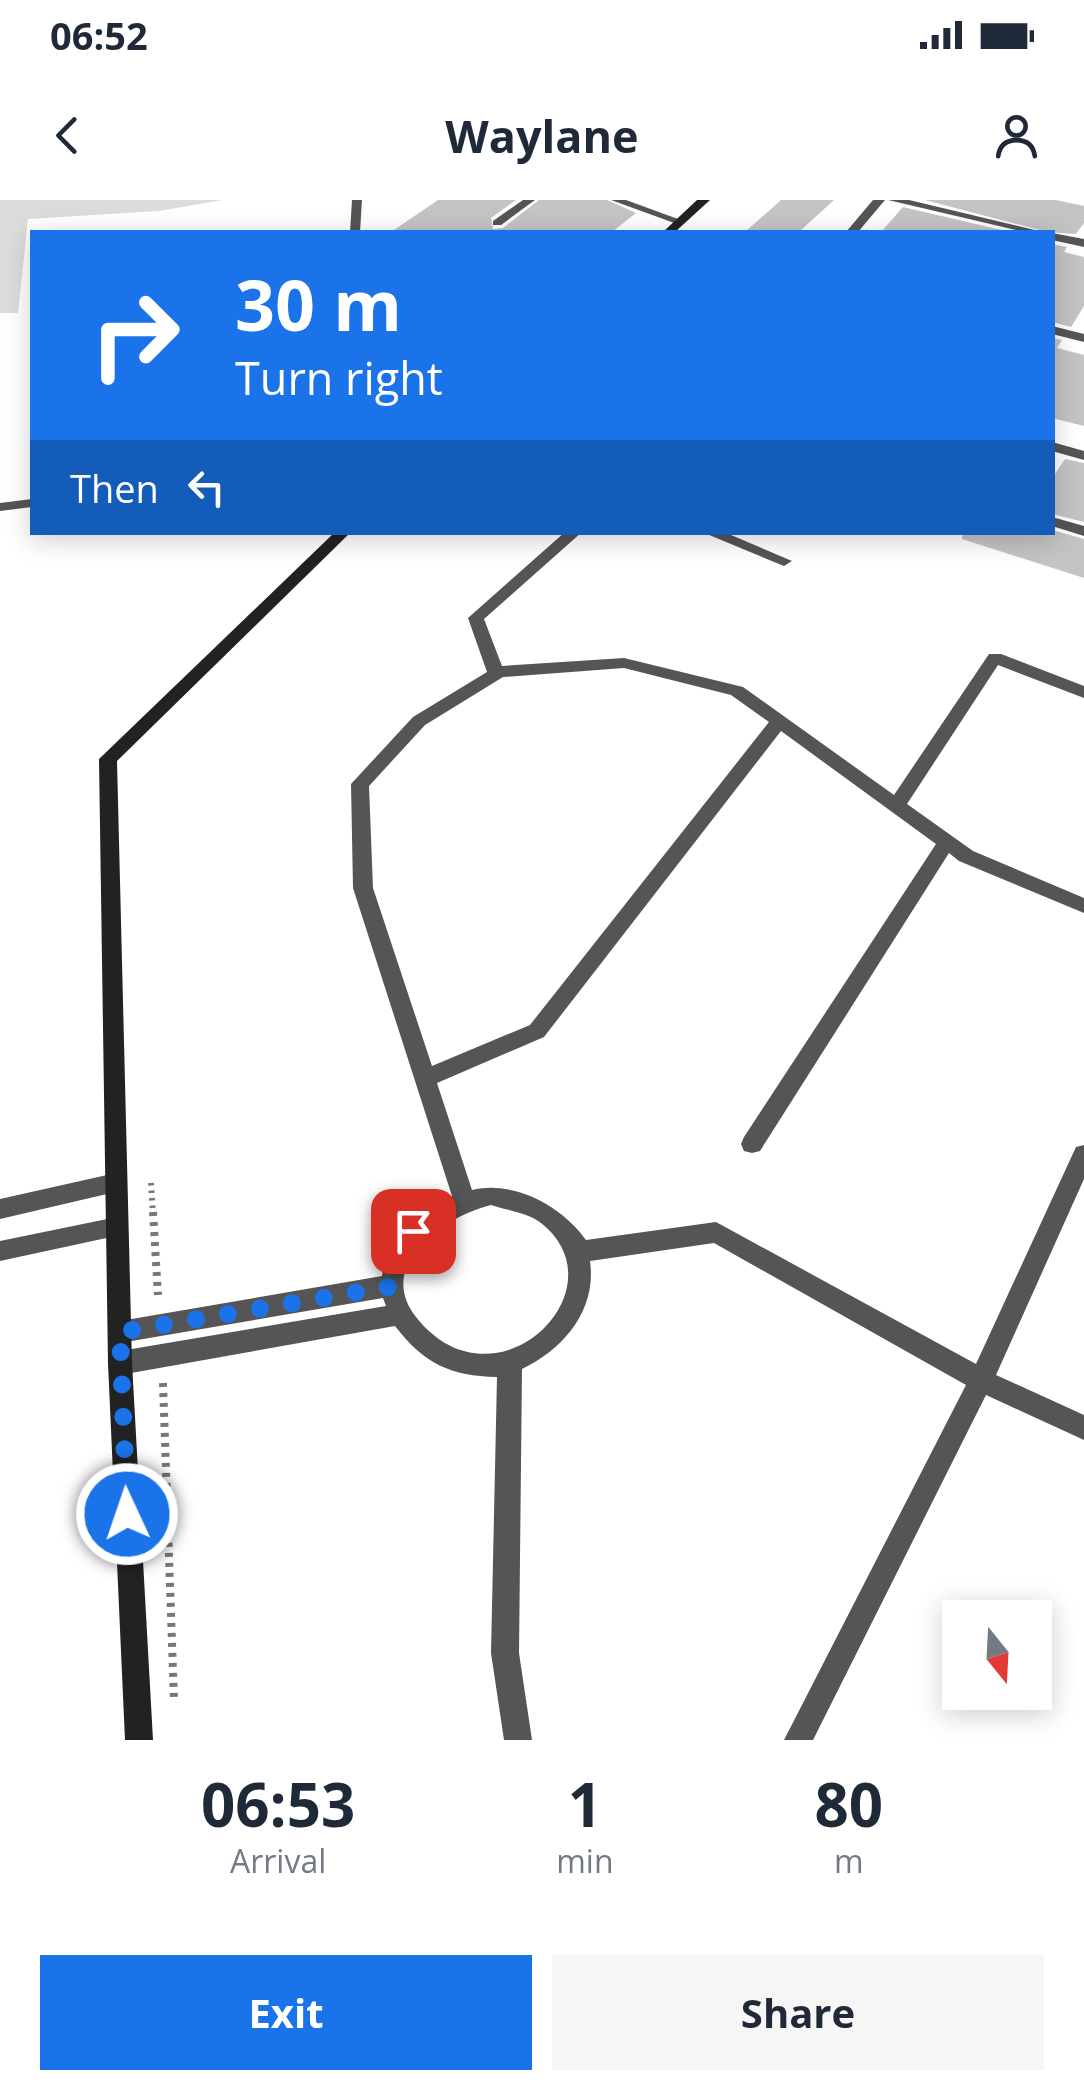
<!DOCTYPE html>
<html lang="en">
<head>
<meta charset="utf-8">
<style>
  :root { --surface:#fff; --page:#f6f6f7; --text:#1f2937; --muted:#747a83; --accent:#1a73e8 }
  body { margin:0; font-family:"Open Sans",sans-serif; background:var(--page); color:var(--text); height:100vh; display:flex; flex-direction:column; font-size:38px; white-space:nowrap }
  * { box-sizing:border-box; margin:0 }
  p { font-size:32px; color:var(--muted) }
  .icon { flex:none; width:55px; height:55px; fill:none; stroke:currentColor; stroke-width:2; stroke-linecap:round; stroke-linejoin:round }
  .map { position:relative; height:1540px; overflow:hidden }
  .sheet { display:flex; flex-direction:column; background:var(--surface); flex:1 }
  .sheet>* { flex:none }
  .hud { position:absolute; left:30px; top:30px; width:1025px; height:305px; border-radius:0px; box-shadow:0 5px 25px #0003; background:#1a73e8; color:#fff; overflow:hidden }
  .needle { width:65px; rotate:162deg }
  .buttons { position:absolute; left:942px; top:1400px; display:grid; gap:20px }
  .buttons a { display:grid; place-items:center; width:110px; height:110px; border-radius:0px; background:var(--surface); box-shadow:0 5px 25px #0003; font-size:50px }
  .pin { position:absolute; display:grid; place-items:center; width:85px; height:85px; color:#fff; margin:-42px; border-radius:20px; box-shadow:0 5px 15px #0006 }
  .me { position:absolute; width:110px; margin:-55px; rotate:357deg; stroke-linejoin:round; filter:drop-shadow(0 0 8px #0008) }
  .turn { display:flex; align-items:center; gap:35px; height:210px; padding:0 40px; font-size:45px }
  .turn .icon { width:130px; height:130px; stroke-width:2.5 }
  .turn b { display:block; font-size:70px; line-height:85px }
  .then { display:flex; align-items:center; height:95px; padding:0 40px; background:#0003; gap:20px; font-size:38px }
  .eta { display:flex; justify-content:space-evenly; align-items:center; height:170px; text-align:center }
  .eta b { font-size:60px; font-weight:700; line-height:70px }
  .button { display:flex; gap:20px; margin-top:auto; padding:20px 40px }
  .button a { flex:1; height:115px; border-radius:0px; background:var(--accent); color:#fff; font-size:40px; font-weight:700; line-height:115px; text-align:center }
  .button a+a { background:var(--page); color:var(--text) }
  .status { display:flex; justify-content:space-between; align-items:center; height:70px; padding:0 50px; background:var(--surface); direction:ltr }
  .status svg { height:28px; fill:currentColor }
  header { display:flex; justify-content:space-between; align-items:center; height:130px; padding:0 40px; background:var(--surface); font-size:45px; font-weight:700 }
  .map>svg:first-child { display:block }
  .green { fill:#dcdcdc }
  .building { fill:#c4c4c4 }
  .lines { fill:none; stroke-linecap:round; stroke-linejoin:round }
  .path-far1 { stroke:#777; stroke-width:6; stroke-dasharray:2.5 5; stroke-linecap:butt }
  .path { stroke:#777; stroke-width:8; stroke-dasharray:4 6; stroke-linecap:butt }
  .lane { fill:#555; fill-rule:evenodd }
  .street { fill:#555; fill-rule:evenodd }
  .secondary { fill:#222; fill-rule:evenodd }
  .route { stroke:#1a73e8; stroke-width:18; stroke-dasharray:0 32.4 }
</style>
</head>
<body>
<div class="status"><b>06:52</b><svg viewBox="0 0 49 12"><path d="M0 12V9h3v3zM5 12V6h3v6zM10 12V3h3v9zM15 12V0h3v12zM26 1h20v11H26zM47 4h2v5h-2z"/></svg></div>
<header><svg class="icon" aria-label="back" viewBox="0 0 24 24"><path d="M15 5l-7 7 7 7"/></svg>Waylane<svg class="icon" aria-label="person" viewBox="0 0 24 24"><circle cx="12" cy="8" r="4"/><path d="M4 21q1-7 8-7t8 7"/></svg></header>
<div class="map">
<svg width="1084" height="1540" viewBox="0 0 1084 1540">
  <rect width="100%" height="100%" fill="#fff"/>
  <path class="green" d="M0 0H223L159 11 28 19 18 113H0Z"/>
  <path class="building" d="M438 0H516L491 18 493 29 503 28 539 0H607L636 13 612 32H391Z
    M781 0H834L799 32H745Z
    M925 0H1056L1084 6V23L1076 34 1047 32Z
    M903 7 1010 32H881Z
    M1052 44 1067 47 1064 52 1084 57V106L1071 127 1052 122Z
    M1052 138 1062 140 1057 148 1084 155V226L1052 218Z
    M1065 259 1084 263V322L1052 314V278Z
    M1052 330 1084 339V378L962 339 963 332Z"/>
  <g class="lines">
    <path class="path-far1" d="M151 983 153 1014"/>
    <path class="path" d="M153 1012 158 1095
      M163 1183 174 1500"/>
    <path class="lane" d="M352 0H362L360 32H350Z
      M523 0H535L501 25H493V21Z
      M611 0H626L686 22 677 24Z"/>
    <path class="street" d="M873 0H885L858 32H846Z
      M888 0H909L1043 32H1024Z
      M1052 33 1084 39V47L1052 40Z
      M1052 126 1084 134V142L1052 134Z
      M1052 242 1084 251V260L1052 251Z
      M32 299V307L0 311V303Z
      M1052 317 1084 326V336L1052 326Z
      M565 332H582L484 419 502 466 624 458 743 487 894 595 989 454H1001L1084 486V498L998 465 907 604 973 651 1084 698V713L959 661 949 653 760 951 752 953 744 951 741 944 744 937 936 644 781 531 544 837 437 883 472 990C514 980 562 1006 586 1040L716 1022 976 1164 1076 947 1084 945V979L996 1175 1084 1215V1240L986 1195 813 1540H784L966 1185 714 1043 590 1061C597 1110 564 1149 522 1169L519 1453 532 1540H504L491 1453 497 1177C451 1176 424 1164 395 1126L120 1175 111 1171 108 1163 111 1155 120 1151 386 1106 383 1098 120 1143 111 1140 108 1132 111 1124 120 1121 382 1076C387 1037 419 1012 452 996L353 688 351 584 413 517 487 472 468 418ZM624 468 731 495 769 522 530 825 432 866 373 688 369 586 425 525 503 477ZM491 1005C506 1010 529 1013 541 1023 625 1089 495 1217 416 1117 374 1063 446 1016 491 1005Z
      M702 332H724L792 361 784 366 779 364Z
      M116 973 124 976 127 983 124 990 0 1019V999Z
      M117 1017 125 1020 128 1027 125 1034 0 1061V1041Z"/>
    <path class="secondary" d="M697 0H710L675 32H663Z
      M335 332H351L117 561 132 1163 153 1540H125L108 1163 99 559Z"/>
  </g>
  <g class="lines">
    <path class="route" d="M127 1314 120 1132 394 1086 398 1057 413 1031"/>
  </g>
</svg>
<div class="buttons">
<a><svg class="needle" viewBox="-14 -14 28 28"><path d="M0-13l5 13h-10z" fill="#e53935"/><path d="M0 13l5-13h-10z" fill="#747a83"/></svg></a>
</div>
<div class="pin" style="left:413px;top:1031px;background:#d93025"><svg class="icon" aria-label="arrive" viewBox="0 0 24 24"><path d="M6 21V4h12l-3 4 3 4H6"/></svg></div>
<svg class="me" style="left:127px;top:1314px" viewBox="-20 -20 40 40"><circle r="17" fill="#1a73e8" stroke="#fff" stroke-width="3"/><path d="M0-11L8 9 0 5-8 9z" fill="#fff"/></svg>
<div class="hud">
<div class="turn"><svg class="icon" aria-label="right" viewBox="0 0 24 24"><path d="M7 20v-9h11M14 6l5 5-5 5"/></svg><div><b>30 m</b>Turn right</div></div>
<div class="then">Then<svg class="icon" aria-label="left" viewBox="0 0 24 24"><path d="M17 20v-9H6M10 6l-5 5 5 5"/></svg></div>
</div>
</div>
<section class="sheet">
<div class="eta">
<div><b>06:53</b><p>Arrival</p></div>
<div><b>1</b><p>min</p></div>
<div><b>80</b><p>m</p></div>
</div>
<div class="button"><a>Exit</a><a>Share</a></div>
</section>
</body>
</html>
